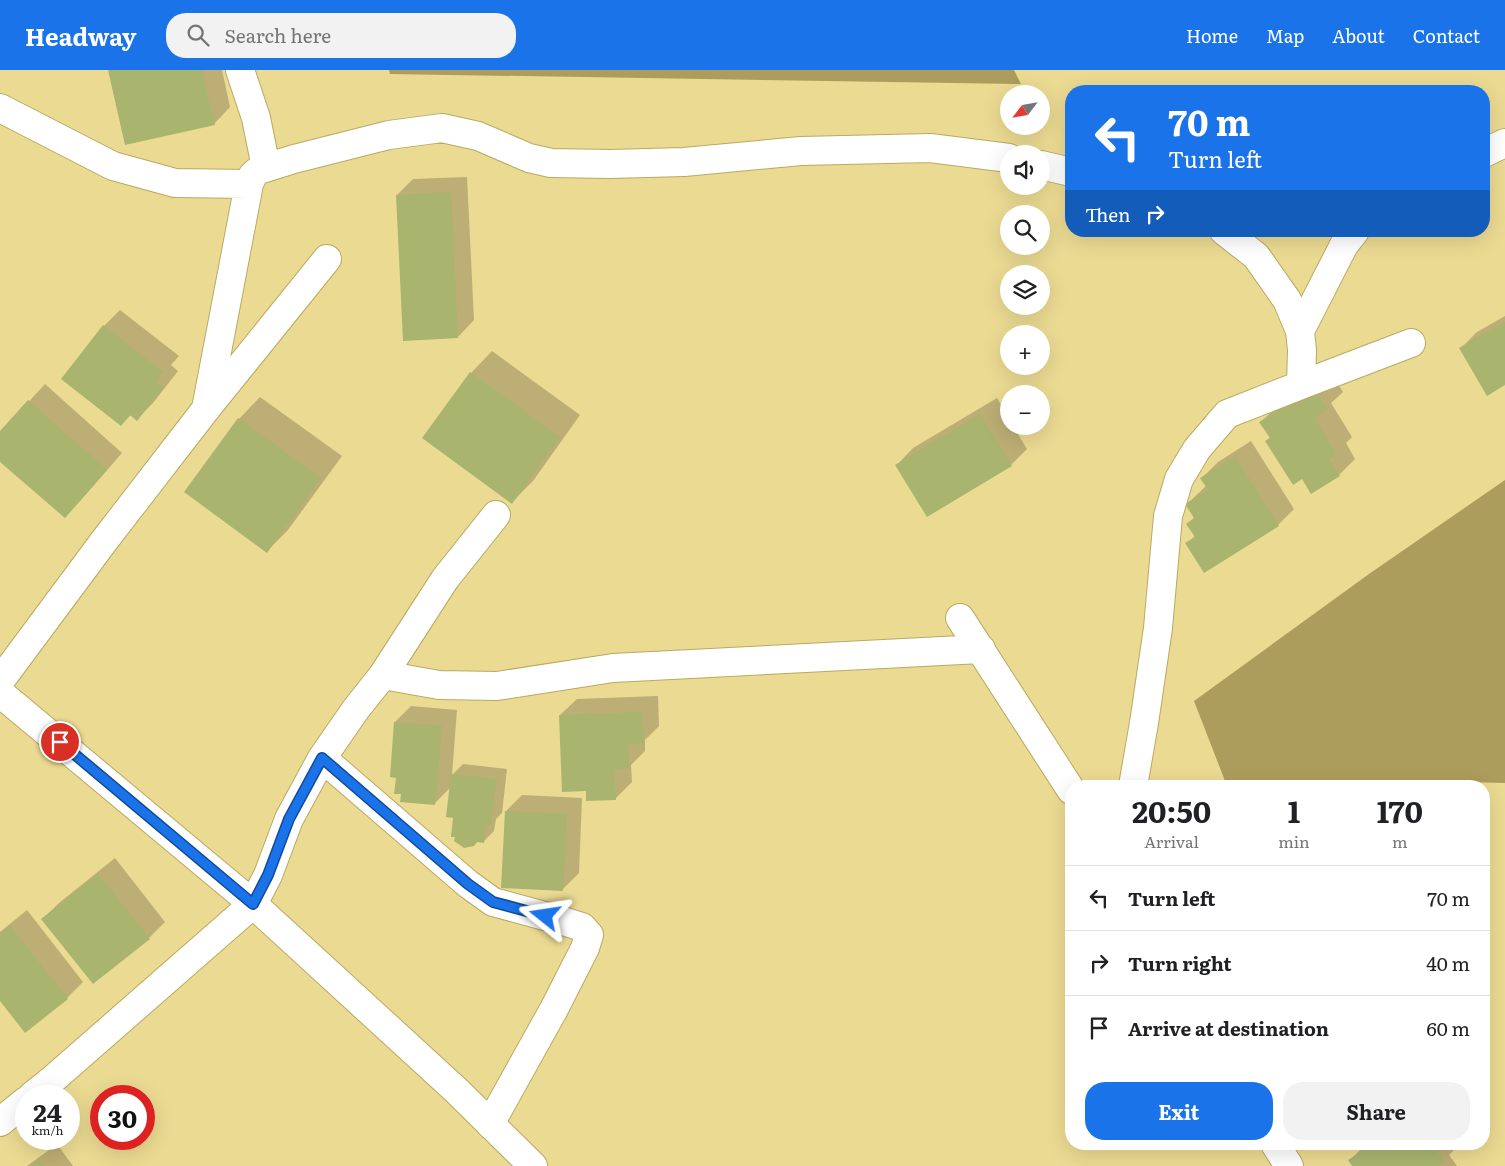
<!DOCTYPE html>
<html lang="en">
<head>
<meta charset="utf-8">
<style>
  :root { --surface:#fff; --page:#f2f2f2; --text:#202124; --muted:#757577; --line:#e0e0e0; --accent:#1a73e8 }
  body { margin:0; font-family:Literata,serif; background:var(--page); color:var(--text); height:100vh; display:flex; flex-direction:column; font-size:19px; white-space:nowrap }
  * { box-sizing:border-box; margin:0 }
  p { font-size:16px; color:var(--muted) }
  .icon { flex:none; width:28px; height:28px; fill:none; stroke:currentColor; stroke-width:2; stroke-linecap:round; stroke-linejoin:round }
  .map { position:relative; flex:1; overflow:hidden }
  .sheet { position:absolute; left:1065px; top:710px; width:425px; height:370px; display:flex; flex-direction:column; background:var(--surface); border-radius:20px; box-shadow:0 5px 20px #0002 }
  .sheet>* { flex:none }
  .guide { position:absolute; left:1065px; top:15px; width:425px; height:152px; border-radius:20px; box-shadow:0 5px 20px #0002; background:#1a73e8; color:#fff; overflow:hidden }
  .needle { width:32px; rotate:239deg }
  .buttons { position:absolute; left:1000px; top:15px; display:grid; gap:10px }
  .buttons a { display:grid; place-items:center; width:50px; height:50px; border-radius:50%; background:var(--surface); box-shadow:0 5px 20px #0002; font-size:25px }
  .speed { position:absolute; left:15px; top:1015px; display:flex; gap:10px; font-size:25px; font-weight:700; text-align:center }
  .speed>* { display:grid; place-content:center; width:65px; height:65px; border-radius:50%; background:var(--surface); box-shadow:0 5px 20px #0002; line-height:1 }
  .speed small { font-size:12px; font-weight:400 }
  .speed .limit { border:8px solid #d22; background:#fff; color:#111 }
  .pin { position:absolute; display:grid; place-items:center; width:42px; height:42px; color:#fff; margin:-21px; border:2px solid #fff; border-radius:50%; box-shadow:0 1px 5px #0007 }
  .me { position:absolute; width:55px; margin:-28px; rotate:285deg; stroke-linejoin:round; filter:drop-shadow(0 0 4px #0008) }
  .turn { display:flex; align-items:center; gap:18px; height:105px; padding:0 20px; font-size:22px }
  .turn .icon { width:65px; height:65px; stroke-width:2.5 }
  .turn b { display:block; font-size:35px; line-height:42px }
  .then { display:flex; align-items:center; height:48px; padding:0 20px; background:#0003; gap:10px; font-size:19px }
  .eta { display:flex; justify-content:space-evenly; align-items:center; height:85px; text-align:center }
  .eta b { font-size:30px; font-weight:700; line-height:35px }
  .cta { display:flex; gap:10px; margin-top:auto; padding:10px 20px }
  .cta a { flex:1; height:58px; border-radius:20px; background:var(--accent); color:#fff; font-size:20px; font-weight:700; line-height:58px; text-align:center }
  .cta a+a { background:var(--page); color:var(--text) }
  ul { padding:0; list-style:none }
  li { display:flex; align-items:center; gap:15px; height:65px; padding:0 20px; border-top:1px solid var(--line) }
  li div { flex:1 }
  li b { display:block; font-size:19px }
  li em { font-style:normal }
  header { display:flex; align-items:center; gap:30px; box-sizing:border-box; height:70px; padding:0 25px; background:var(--accent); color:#fff }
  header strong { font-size:24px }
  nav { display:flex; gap:28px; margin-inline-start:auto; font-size:18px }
  .search { width:350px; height:45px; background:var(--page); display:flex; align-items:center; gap:12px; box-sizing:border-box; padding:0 18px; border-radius:20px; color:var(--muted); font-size:19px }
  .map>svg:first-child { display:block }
  .forest { fill:#ad9d5c }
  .shadow { fill:#0003 }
  .building { fill:#a9b46f }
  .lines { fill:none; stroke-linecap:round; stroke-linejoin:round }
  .street-casing { stroke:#baa963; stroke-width:30 }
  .secondary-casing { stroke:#baa963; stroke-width:30 }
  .street { stroke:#fff; stroke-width:28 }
  .secondary { stroke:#fff; stroke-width:28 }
  .route-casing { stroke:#114b97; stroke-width:12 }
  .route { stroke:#1a73e8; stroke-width:9 }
</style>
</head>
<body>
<header>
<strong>Headway</strong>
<div class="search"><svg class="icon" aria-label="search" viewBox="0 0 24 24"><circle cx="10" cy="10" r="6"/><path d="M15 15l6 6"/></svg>Search here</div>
<nav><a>Home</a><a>Map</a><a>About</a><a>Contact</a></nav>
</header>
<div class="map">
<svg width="1505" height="1096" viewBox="0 0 1505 1096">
  <rect width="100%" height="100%" fill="#ebda92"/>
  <path class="forest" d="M389 0H1014L1021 14 390 4Z
    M1505 410V713L1422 711 1348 716H1227L1194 631 1369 504Z"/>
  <path class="shadow" d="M110 0H222L230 37 214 54Z
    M467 107 474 250 458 267 397 125 413 109Z
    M120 240 179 286 171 295 178 301 153 333 137 349 131 345 121 354 104 256Z
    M1505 246V314L1461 278 1477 262Z
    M492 281 580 345 533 411 512 432 471 303Z
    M1331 303 1343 322 1331 333 1352 367 1346 373 1355 389 1339 405 1302 407 1267 371 1271 367 1261 352 1277 336Z
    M45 314 122 383 81 430 65 446 0 390V363Z
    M260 327 342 386 288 460 267 481 186 421 239 349Z
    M997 328 1009 348V356H1013L1027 379 1011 395H897L913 378Z
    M1251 371 1294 439 1278 455 1187 474 1195 466 1188 454 1195 447 1187 434 1206 416 1202 408 1218 392Z
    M658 626 659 656 645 670V681L631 695 632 712 615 729 587 720 560 645 577 629Z
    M411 636 457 640 452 705 463 694 507 699 502 743 496 749 494 761 483 772 455 747 450 718 434 734 402 723 397 706 395 652Z
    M522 725 582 728 579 803 562 820 506 741Z
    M115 788 165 852 149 868 43 849 59 833Z
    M27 840 83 912 67 928 0 929V862Z
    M57 1074 73 1096H27Z
    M1366 1074H1459V1075L1449 1085 1457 1096H1354L1350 1090Z"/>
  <path class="building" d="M108 0H202L215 55 125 75Z
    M451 122 458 268 403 271 396 125Z
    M1505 252V315L1487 326 1459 278Z
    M103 255 163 302 156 312 163 318 137 351 130 345 121 356 61 309Z
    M470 302 560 367 512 434 422 368Z
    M1314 318 1327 339 1314 348 1336 384 1329 389 1340 406 1311 424 1302 409 1293 415 1265 371 1270 368 1259 352Z
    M28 330 107 400 65 448 0 392V361Z
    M980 344 1012 396 927 447 895 395Z
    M238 348 321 408 267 483 184 422Z
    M1235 386 1279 456 1204 503 1185 473 1195 467 1186 454 1194 448 1185 434 1208 420 1200 408Z
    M642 642 644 673 628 674 629 699H614L616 730 586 731V721L562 722 559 645Z
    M394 652 442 656 435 735 400 732 401 724H394L396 708 390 707Z
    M451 704 497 709 491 755 486 754 484 773 477 772 474 776 464 778 454 771 455 767H451L453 748 446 747Z
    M505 741 567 744 563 821 501 818Z
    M98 804 150 869 93 914 41 849Z
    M10 856 68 929 25 963 0 931V864Z
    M1373 1074H1381L1386 1082 1399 1074H1432L1444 1092 1438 1096H1352L1348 1090Z
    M40 1089 45 1096H31Z"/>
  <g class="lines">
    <defs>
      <path id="street" d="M240 0 256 48 266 97
        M0 38 113 96 175 113 249 114
        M1484 83 1505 73
        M1041 95 1071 102
        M1300 261 1344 175 1355 161
        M1301 315 1411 273
        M206 339 249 114 253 105 259 100 294 89 389 65 442 58 478 66 529 88 551 93 610 94 684 92 801 81 930 78 1009 88
        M960 548 1071 720
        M383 605 439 615 497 616 613 598 981 579
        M0 611 104 471 206 339 327 189
        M322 688 468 814 493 832 563 851 582 857 589 865 585 878 554 939 490 1054
        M1133 716 1144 653 1158 558 1168 446 1179 409 1197 379 1227 344 1301 315 1302 280 1300 261 1287 230 1256 186 1224 161
        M32 1026 52 1010 253 834 268 805 289 749 322 688 356 639 383 605 445 509 496 445
        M0 1052 26 1031
        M1275 1074 1289 1096"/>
      <path id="secondary" d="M0 623 253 834 457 1021 533 1096"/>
    </defs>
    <use href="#street" class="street-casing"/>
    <use href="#secondary" class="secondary-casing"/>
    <use href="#street" class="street"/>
    <use href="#secondary" class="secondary"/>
  </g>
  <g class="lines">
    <defs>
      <path id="route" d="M60 672 253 834 268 805 289 749 322 688 468 814 493 832 545 846"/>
    </defs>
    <use href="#route" class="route-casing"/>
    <use href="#route" class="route"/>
  </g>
</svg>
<div class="buttons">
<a><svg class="needle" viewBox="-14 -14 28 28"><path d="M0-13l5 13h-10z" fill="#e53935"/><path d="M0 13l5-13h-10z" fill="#757577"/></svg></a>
<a><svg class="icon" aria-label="sound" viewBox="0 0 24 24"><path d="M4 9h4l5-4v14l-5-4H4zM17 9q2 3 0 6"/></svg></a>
<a><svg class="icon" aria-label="search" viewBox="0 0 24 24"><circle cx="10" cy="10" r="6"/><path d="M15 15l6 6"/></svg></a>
<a><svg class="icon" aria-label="layers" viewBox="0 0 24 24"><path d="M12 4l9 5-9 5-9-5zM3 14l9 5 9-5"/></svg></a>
<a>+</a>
<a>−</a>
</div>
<div class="speed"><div>24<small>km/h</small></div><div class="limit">30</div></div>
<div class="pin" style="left:60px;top:672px;background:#d93025"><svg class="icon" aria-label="arrive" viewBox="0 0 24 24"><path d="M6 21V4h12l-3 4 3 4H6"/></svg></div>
<svg class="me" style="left:545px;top:846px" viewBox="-20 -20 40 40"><path d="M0-17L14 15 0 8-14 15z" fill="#1a73e8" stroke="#fff" stroke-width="4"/></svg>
<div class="guide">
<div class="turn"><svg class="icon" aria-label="left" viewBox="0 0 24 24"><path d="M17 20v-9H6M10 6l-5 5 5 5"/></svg><div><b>70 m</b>Turn left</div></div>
<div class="then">Then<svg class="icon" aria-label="right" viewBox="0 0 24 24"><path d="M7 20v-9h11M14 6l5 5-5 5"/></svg></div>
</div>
<section class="sheet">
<div class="eta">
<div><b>20:50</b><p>Arrival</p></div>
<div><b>1</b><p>min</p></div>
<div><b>170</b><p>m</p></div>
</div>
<ul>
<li><svg class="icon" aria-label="left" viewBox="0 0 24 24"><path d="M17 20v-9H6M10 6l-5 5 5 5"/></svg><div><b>Turn left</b></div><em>70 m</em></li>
<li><svg class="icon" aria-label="right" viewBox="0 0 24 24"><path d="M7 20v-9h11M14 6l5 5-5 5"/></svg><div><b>Turn right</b></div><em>40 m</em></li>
<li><svg class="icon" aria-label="arrive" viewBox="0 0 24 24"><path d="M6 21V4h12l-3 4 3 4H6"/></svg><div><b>Arrive at destination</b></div><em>60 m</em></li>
</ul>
<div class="cta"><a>Exit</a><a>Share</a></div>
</section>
</div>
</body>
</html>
